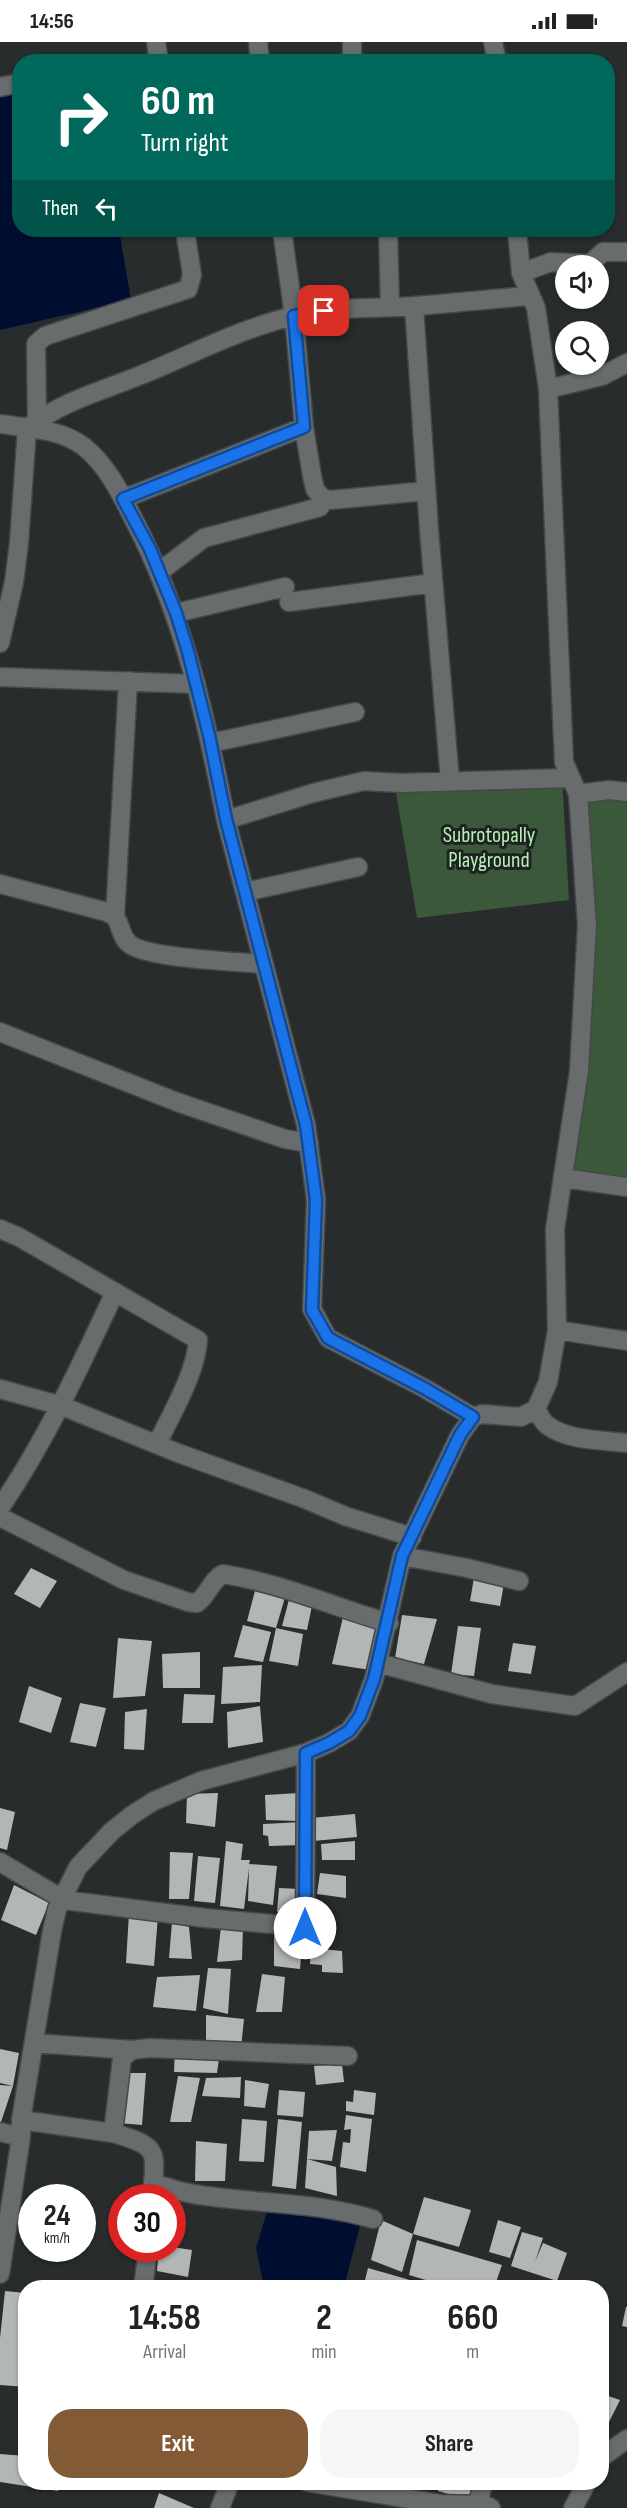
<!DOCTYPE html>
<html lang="en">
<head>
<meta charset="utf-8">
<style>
  :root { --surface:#fff; --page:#f6f6f6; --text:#222; --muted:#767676; --accent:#835a36 }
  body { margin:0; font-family:"Sofia Sans Condensed",sans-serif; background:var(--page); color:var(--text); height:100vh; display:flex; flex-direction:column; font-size:22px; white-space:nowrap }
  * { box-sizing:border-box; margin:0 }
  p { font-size:20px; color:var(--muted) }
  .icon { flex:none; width:33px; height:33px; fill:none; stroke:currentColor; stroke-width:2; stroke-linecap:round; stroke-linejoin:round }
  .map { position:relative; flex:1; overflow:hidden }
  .panel { position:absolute; left:18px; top:2238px; width:591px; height:210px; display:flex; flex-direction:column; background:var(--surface); border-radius:24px; box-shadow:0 2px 4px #0004 }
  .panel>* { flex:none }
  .top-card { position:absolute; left:12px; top:12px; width:603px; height:183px; border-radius:24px; box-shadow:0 2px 4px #0004; background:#00695c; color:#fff; overflow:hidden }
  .buttons { position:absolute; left:555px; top:213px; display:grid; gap:12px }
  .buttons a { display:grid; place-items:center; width:54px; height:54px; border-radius:50%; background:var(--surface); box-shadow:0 2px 4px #0004; font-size:30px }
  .speed { position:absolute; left:18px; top:2142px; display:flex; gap:12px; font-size:30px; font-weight:700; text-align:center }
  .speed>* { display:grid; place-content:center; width:78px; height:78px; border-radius:50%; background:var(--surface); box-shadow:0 2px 4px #0004; line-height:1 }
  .speed small { font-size:15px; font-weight:400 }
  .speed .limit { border:9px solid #d22; background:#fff; color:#111 }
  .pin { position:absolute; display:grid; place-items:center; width:51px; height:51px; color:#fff; margin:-26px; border-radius:12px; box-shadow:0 3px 9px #0006 }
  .me { position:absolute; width:66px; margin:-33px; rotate:0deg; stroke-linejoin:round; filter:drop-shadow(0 0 4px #0008) }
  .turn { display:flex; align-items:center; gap:21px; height:126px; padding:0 30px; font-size:27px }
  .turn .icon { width:78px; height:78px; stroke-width:2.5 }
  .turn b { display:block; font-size:42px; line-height:51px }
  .then { display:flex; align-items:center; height:57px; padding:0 30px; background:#0003; gap:12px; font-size:22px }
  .eta { display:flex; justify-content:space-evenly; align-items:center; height:102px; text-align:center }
  .eta b { font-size:36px; font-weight:700; line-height:42px }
  .primary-button { display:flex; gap:12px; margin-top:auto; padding:12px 30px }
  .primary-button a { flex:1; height:69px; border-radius:24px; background:var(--accent); color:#fff; font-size:24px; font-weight:700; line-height:69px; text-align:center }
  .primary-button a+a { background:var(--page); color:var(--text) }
  .status { display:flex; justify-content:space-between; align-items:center; height:42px; padding:0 30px; background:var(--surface); direction:ltr }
  .status svg { height:16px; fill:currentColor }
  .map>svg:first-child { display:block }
  .green { fill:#3b583b }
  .water { fill:#000e32 }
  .building { fill:#b2b6b5 }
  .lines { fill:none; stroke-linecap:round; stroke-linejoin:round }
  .minor-casing { stroke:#454848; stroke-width:21 }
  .minor { stroke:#686c6d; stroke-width:18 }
  .route-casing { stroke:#114b97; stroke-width:15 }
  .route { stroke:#1a73e8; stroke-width:10 }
  .labels { text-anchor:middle; stroke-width:6; stroke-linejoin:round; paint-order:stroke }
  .park-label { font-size:22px; fill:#b2f1b1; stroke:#1f2222 }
</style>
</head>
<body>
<div class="status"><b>14:56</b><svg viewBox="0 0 49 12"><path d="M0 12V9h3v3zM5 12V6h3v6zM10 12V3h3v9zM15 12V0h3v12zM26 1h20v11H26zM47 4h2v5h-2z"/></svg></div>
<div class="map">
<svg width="627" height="2466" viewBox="0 0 627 2466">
  <rect width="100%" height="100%" fill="#282c2c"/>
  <path class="green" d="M562 736 569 858 417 876 396 751Z
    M612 754 627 756V1139L574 1130 588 1030 596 903 585 759Z"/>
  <path class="water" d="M19 50 20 188H119L131 258 0 288V52Z
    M268 2166 361 2180 344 2245H264L256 2206Z"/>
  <path class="building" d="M31 1526 57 1539 40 1566 14 1552Z
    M475 1530 505 1536 500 1564 470 1559Z
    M256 1545 286 1552 276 1586 247 1579Z
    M290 1554 313 1559 307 1588 282 1584Z
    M402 1573 437 1577 424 1622 395 1616Z
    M343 1575 378 1581 370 1628 332 1622Z
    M243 1583 271 1590 263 1620 234 1615Z
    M458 1584 481 1586 474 1634 451 1632Z
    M276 1586 303 1592 298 1624 269 1619Z
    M118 1596 152 1599 145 1654 113 1656Z
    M513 1601 536 1604 531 1632 508 1629Z
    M200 1610V1646H163L162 1612Z
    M262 1623 260 1660 221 1662 223 1625Z
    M29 1644 62 1656 51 1691 19 1680Z
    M184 1652 215 1653 213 1681H182Z
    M80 1661 106 1666 96 1705 70 1700Z
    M260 1664 263 1700 228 1706 227 1670Z
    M147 1667 144 1708 124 1707 125 1670Z
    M218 1751 215 1785 186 1781 187 1752Z
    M300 1751 298 1779 266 1778 265 1753Z
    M0 1766 15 1770 7 1808 0 1806Z
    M355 1772 357 1795 313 1799 311 1776Z
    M303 1780V1803L269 1804 268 1794 263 1793V1782Z
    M226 1799 243 1802 241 1818H250L249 1822 277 1824 273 1863 248 1859 249 1826 244 1867 220 1864Z
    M355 1799V1818H322L321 1802Z
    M170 1810 193 1811 189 1857H169Z
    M198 1814 220 1816 215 1861 194 1859Z
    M320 1831 346 1834V1856L317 1852Z
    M14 1843 49 1861 36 1893 1 1878Z
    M279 1846 300 1847 299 1873 277 1870Z
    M129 1871 158 1874 154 1924 126 1921Z
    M172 1880 189 1885 192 1917 169 1916Z
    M221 1885H243L242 1918 217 1920Z
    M274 1889 303 1891 300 1927 274 1924Z
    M311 1906 342 1909 343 1931 322 1930V1923L310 1922Z
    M208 1926 231 1927 228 1972 203 1966Z
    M262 1932 285 1935 282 1970H256Z
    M200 1933 196 1969 153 1965 157 1935Z
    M206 1973 244 1977 241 2006 206 2000Z
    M0 2007 19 2011 13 2044 0 2041Z
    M175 2007 220 2010 217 2031 174 2030Z
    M342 2022 344 2040 316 2043 314 2024Z
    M125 2031H146L142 2083 119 2081Z
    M178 2034 200 2036 191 2080H170Z
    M241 2035 240 2056 202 2054 206 2036Z
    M245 2038 269 2042 265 2066 244 2064Z
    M0 2043 13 2044 0 2083Z
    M279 2048 305 2050 303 2075 277 2073Z
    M354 2048 376 2051 374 2073 346 2069V2059L353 2060Z
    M346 2073 372 2077 366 2130 340 2125 343 2100 350 2101 351 2087 344 2088Z
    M242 2077 267 2079 264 2120 239 2119Z
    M278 2077 302 2080 296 2147 272 2144Z
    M337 2088 332 2119 307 2117 309 2089Z
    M196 2099 227 2102 225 2139H195Z
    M307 2117 336 2125 337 2154 305 2146Z
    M424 2155 471 2168 459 2205 413 2192Z
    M381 2178 413 2192 402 2230 371 2218Z
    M498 2178 521 2185 510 2216 489 2210Z
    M522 2190 543 2196 535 2220 543 2201 567 2211 557 2239 511 2224Z
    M417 2198 502 2223 494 2246H452L409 2233Z
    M172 2205 192 2208 188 2235 157 2229 159 2206Z
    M368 2226 403 2236 400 2246H363Z
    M403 2236 432 2245V2246H401Z
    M528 2238 553 2245V2246H526Z
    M5 2249 26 2251V2345L0 2343V2296Z
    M626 2265H627V2285L622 2284Z
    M602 2352 620 2358 608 2382 602 2380Z
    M0 2412 26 2414V2440H59L58 2449 0 2440Z
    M440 2440H478L473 2459 438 2449Z
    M159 2451 194 2466H154Z"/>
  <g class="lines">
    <defs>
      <path id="minor" d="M156 0 159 20
        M258 0 260 20
        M352 0V20
        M493 0 497 20
        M0 45 20 41
        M282 188 294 274 304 385 312 434 315 447 322 456 331 458 426 449
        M388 188 390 265
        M521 231 551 220 590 222 603 210H627
        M414 264 429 488 450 739
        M548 347 602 334 627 321
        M37 378 36 302 45 294 188 247 192 233 185 188
        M0 382C27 386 60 387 83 404 106 422 119 448 132 474 183 571 205 671 226 778
        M123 457 304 385
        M159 530 204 496 320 465
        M289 560 433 541
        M176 571 285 545
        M0 601 14 540 19 501 27 386C65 358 99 350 141 333 193 312 243 285 298 273 337 264 376 267 416 264 454 261 491 257 529 254
        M0 635 196 642
        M211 701 355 670
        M578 752 609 748 627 750
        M0 842 103 869C106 870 113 873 115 875 122 884 120 896 131 903 149 916 238 920 264 922
        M245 850 358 825
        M115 875 128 639
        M0 990 177 1060 285 1097 309 1101
        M563 1136 627 1145
        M0 1187 19 1195 198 1298C196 1331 171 1373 157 1402
        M557 1288 627 1299
        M0 1347 62 1364 178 1411 305 1457 345 1474 412 1495
        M536 1367C539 1372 542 1379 547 1383 568 1399 602 1398 627 1401
        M473 1375 424 1346 328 1296 312 1267 316 1158 306 1083 226 778 313 751 364 739 401 741 571 736
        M0 1466C46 1398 80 1325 115 1250
        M0 1475 124 1538 188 1560 197 1561C208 1553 212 1537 223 1532 280 1541 334 1565 389 1581
        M402 1514 467 1526 519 1539
        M378 1621 492 1652 575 1664 627 1630
        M0 1820 64 1858 205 1876 305 1885 306 1711
        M34 2001 132 2008
        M21 2078 113 2091
        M0 2090 21 2095
        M153 2141C166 2145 180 2150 193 2152 253 2162 314 2159 373 2177
        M152 2156C155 2109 162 2105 113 2091L122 2016 132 2008 150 2006 348 2014
        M0 2232 21 2095V2078L52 1889 57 1867 78 1825 112 1789 132 1773 154 1759 201 1739 306 1711 329 1701 349 1689 360 1674 374 1637 402 1514 460 1393 473 1375 482 1372 521 1375 536 1367 548 1340 557 1288 555 1187 579 1029 587 883 578 752 564 720 548 347 536 266 521 231 517 188
        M143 2246 148 2206
        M602 2415 627 2397
        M307 2440 440 2462 485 2463 491 2466
        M477 2463 484 2440
        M220 2466 230 2440
        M573 2466 587 2440"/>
    </defs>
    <use href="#minor" class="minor-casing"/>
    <use href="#minor" class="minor"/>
  </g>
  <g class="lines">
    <defs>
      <path id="route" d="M305 1886 306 1711 329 1701 349 1689 360 1674 374 1637 402 1514 460 1393 473 1375 424 1346 328 1296 312 1268 316 1158 306 1083 226 777 209 693 187 606 176 571 150 507 123 457 304 385 294 274 324 269"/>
    </defs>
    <use href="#route" class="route-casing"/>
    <use href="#route" class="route"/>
  </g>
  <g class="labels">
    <g class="park-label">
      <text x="489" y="800">Subrotopally<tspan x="489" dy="25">Playground</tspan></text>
    </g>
  </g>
</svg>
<div class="buttons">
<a><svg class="icon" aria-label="sound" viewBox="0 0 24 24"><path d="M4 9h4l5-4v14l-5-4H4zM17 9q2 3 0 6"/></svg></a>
<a><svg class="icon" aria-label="search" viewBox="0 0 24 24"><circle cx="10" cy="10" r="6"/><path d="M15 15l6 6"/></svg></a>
</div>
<div class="speed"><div>24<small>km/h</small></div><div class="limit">30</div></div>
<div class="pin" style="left:324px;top:269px;background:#d93025"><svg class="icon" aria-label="arrive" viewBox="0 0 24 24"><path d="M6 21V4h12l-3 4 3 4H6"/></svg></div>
<svg class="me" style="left:305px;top:1886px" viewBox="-20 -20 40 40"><circle r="19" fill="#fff"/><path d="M0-13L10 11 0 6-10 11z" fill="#1a73e8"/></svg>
<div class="top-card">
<div class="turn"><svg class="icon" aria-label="right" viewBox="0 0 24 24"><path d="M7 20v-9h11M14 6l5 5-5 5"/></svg><div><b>60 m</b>Turn right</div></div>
<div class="then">Then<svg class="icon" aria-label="left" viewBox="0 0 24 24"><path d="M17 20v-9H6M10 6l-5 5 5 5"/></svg></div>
</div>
<section class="panel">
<div class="eta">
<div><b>14:58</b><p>Arrival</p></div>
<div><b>2</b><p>min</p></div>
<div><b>660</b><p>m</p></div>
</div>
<div class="primary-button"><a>Exit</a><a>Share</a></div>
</section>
</div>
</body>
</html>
